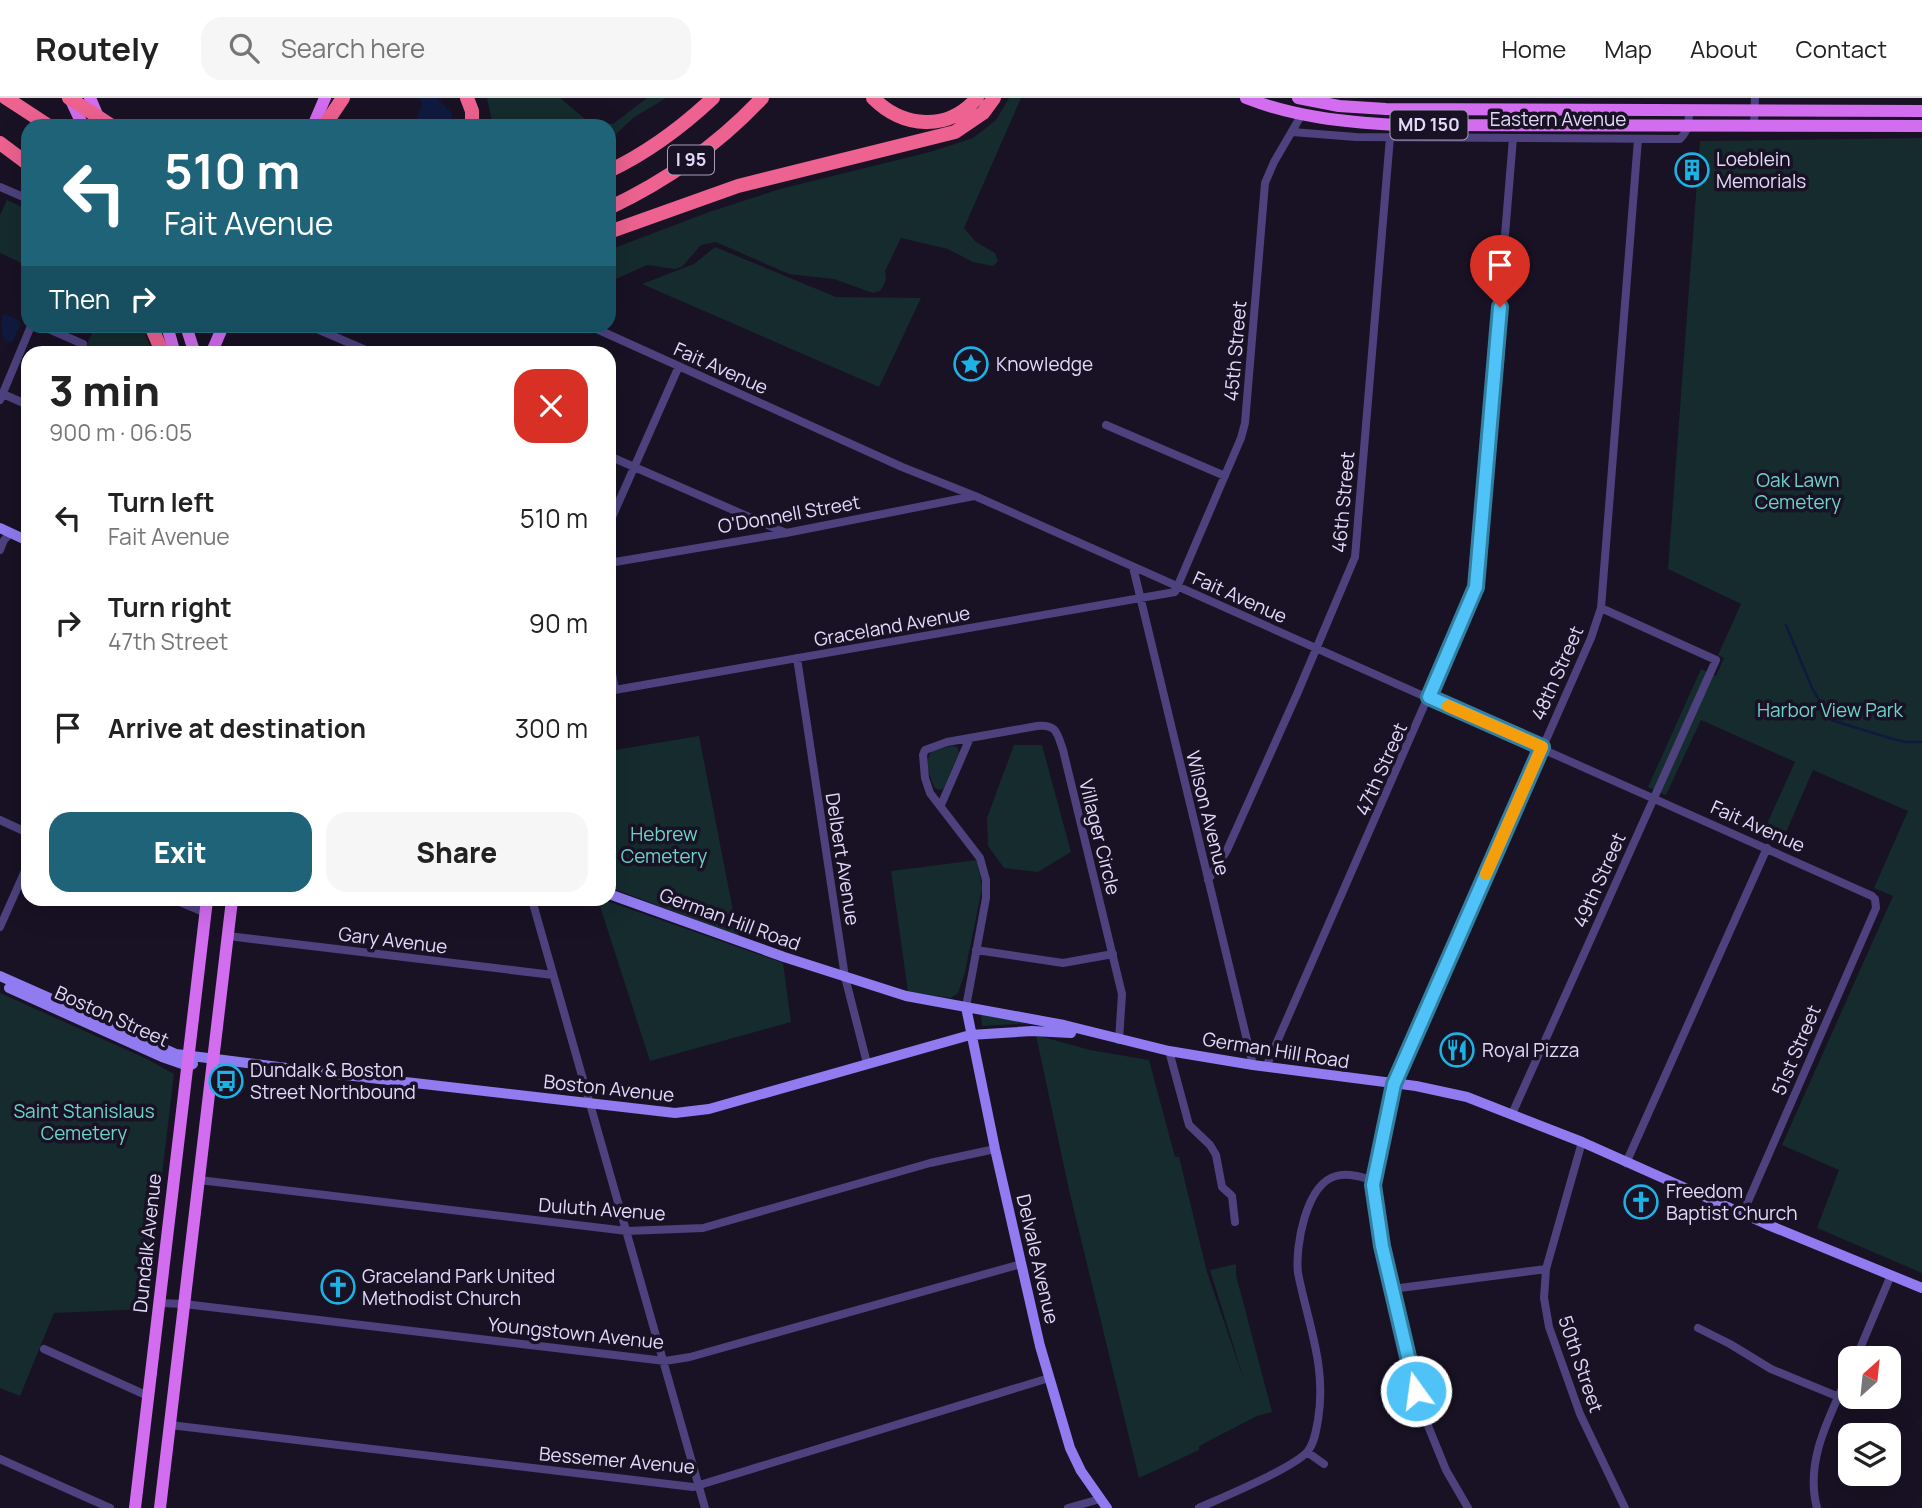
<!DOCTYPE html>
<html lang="en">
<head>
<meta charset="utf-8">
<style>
  :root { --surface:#fff; --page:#f6f6f6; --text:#222; --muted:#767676; --line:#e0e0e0; --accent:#1f6379 }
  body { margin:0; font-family:Manrope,sans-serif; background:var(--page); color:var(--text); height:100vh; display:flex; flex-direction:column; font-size:26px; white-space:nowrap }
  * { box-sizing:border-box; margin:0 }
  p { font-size:23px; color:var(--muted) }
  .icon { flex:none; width:38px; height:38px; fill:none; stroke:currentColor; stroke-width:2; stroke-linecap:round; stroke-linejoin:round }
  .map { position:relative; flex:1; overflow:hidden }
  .side { position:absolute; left:21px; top:248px; width:595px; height:560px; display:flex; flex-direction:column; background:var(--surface); border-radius:21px; box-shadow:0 7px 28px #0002 }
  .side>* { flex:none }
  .top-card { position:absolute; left:21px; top:21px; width:595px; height:214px; border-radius:21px; box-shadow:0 7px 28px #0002; background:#1f6379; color:#fff; overflow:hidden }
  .needle { width:46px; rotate:27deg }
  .buttons { position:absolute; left:1838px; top:1248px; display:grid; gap:14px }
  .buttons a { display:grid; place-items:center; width:63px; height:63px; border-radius:14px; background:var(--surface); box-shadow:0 7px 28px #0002; font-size:35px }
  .pin { position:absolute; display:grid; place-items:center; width:60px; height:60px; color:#fff; margin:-72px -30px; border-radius:50% 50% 50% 0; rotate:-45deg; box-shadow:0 0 7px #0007 }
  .pin .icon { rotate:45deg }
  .me { position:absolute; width:77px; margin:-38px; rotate:346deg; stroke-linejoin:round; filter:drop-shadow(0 0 5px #0008) }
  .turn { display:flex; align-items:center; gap:24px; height:147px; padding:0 28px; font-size:32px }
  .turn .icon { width:91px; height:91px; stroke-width:2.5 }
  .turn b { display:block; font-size:49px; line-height:60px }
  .then { display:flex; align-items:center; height:66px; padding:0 28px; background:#0003; gap:14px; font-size:26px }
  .round { display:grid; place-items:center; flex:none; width:74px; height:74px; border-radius:21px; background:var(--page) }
  .summary { display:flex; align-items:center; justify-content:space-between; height:119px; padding:0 28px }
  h1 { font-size:42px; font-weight:800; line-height:52px }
  .cta { display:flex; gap:14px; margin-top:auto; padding:14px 28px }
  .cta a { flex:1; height:80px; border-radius:21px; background:var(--accent); color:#fff; font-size:28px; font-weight:800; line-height:80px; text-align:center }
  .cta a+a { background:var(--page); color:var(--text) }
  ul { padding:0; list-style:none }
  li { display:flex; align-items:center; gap:21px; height:105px; padding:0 28px }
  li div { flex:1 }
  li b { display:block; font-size:26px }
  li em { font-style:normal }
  header { display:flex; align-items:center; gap:42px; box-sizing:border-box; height:98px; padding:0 35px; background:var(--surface); border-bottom:2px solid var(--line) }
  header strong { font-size:33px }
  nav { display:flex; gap:38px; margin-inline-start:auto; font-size:24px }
  .search { width:490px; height:63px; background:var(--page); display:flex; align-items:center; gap:18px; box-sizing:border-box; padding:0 24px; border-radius:21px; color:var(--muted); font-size:26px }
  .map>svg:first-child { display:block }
  .green { fill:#152b2e }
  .water { fill:#101a3f }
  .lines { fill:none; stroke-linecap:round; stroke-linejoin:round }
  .stream { stroke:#101a3f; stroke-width:2.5 }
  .street { stroke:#4d427e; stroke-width:8 }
  .secondary { stroke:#907bf0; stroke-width:10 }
  .primary { stroke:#d16dee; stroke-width:12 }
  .highway { stroke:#ed6290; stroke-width:14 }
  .highway-bridge { stroke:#ed6290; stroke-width:14 }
  .route-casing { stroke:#337fa1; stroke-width:18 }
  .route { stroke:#4fc3f7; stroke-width:12 }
  .slow { stroke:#f59e0b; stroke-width:12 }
  .labels { text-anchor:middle; stroke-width:7; stroke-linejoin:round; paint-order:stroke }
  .shield { fill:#181224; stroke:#a59dba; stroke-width:2 }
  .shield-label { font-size:18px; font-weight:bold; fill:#e2d9fb }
  .street-label { font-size:19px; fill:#e2d9fb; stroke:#181224 }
  .poi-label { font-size:19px; fill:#e2d9fb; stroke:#181224; text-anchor:start }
  .park-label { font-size:19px; fill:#6dd3c9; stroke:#181224 }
</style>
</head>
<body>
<header>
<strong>Routely</strong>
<div class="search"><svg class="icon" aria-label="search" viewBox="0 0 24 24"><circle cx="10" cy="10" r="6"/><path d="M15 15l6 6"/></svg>Search here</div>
<nav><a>Home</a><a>Map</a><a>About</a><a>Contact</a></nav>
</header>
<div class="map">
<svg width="1922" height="1410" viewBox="0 0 1922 1410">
  <rect width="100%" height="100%" fill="#181224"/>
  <path class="green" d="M487 0H560L585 21 613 26 647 0H666L633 20 609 43V28H493Z
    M1009 0H1021L964 130 976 144 995 155 998 163 993 168 973 164 948 151 901 140 885 173 886 180 884 187 880 193 873 195 834 181 789 176 716 144 701 147 682 169 675 171 647 167 609 184V152L709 114 780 91 930 54 973 40 996 22Z
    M1922 40V1175L1817 1130 1839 1072 1782 1047 1893 798 1874 790 1908 713 1813 672 1780 748 1761 739 1795 664 1701 622 1666 697 1648 689 1701 571 1716 578 1724 560 1718 557 1741 506 1668 471 1700 43Z
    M7 102 28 112V168L0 155V117Z
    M715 149 836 199 921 200 879 289 642 186 694 166Z
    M95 228H142L153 255H88L84 253Z
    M699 638 738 838 609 789V653Z
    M1014 647H1042L1071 754 1038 774 1004 770 988 748 987 720Z
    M952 648 957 649 959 654 944 690 939 692 934 689C930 677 923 664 932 653Z
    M977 762 982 790 965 874 958 895 951 900 908 894 891 773Z
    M598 802H604L783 865 791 924 650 963Z
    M0 895 147 961 174 976 146 1211 54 1215 20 1298 0 1290Z
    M981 916 1033 925 982 928Z
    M1036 937 1090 952 1149 962 1175 1059H1179L1207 1174 1244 1282 1210 1172 1236 1166V1177L1272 1314 1257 1318 1199 1348V1352L1139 1380 1069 1092Z"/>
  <path class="water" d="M420 0H437L452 15 451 28H414L422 6Z
    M3 216 13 219 21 225 12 245 5 243C2 237 0 222 3 216Z"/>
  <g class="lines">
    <path class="stream" d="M1786 527 1812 590 1831 622 1893 641 1906 644H1922"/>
    <path class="street" d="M1754 27 1755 0
      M1292 34 1356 39 1680 41C1689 32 1689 23 1689 11
      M0 89 28 101
      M42 228 83 246
      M310 228 375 256
      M590 228 902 369 975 398 1872 798 1875 801 1876 810 1743 1115
      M3 296 28 307
      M0 302 31 228
      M1106 327 1225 378
      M609 358 786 435
      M609 426 679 268
      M0 452 4 442 11 435
      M609 465 786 435 974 398
      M1133 469 1253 967
      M609 559 615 592
      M797 560 845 879 867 965
      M609 593 1175 494 1241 340 1245 325 1265 85 1274 64 1302 16
      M941 707 970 640
      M0 722 28 735
      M1208 782 1227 752 1297 596 1355 459 1390 39
      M175 802 206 815
      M532 802 705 1410
      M0 829 28 766
      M228 838 553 877
      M976 852 1063 865 1113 856
      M966 909 986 800V782L980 760 930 695 925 680 923 657 925 652 947 644 1037 628C1057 626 1057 635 1063 652L1122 896 1119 942
      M1169 953 1189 1027 1210 1047 1216 1057 1222 1089 1232 1098 1235 1124
      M1266 969 1476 489 1513 40
      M1512 1016 1716 562 1601 510
      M1582 1044 1546 1171 1544 1200 1549 1229 1580 1316 1625 1410
      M1626 1065 1767 750
      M199 1082 627 1133 703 1130 930 1065 995 1051
      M1392 1191 1546 1171
      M159 1205 184 1206 665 1263 690 1259 1021 1166
      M1698 1230 1730 1246 1771 1271 1839 1299
      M44 1251 148 1298
      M1856 1260 1891 1177
      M170 1327 693 1389 1049 1280
      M1307 1354 1324 1366
      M0 1361 110 1410
      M1068 1410 1100 1401
      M1199 1410C1223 1399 1294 1370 1308 1353 1315 1344 1316 1332 1318 1322 1327 1269 1308 1226 1298 1175 1295 1148 1306 1086 1336 1078 1348 1074 1363 1080 1374 1082
      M1468 1410 1446 1372 1422 1313 1382 1148 1373 1087 1394 986 1591 540 1601 510 1638 41
      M1817 1410C1804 1362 1831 1316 1850 1273"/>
    <path class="secondary" d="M0 430 28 443
      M609 796 784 859 906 898 1064 927 1169 953 1253 967 1416 988 1467 999 1582 1044 1766 1126 1922 1190
      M0 878 176 956 310 973 675 1015 709 1011 970 937 1032 933 1071 935
      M9 890 162 959 188 968 193 966
      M966 909 995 1051 1040 1248 1070 1350 1081 1373 1107 1410"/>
    <path class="primary" d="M70 0 83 28
      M90 0 99 21
      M1246 0C1294 19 1345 24 1396 27L1922 28
      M1298 0 1339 8 1386 11 1922 13
      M313 28 325 0
      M167 228 175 256
      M186 228 195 256
      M211 256 223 228
      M135 1410 207 802
      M160 1410 232 802"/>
    <path class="highway" d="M6 0 49 28
      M467 0 472 13V28
      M873 0C903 30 948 34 977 0
      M324 28 343 0
      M0 45 28 66
      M609 73C647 55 682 29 713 0
      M609 110C666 83 719 46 762 0
      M609 134 738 88 955 34 983 15 994 0
      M151 228 163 256"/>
    <path class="highway-bridge" d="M69 0 112 28"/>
  </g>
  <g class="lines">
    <defs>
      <path id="route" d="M1416 1293 1382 1148 1373 1087 1394 986 1542 649 1429 599 1476 489 1500 209"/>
    </defs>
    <use href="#route" class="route-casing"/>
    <use href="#route" class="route"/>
    <path class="slow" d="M1448 608 1542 649 1486 776"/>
  </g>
  <defs>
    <symbol id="building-ring" viewBox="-11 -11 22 22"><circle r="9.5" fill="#181224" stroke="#1cb2e4" stroke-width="1.5"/><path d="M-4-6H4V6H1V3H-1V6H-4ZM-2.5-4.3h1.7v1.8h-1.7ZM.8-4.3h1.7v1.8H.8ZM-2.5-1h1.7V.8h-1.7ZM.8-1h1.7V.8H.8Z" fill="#1cb2e4"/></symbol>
    <symbol id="sight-ring" viewBox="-11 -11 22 22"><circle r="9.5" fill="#181224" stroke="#1cb2e4" stroke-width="1.5"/><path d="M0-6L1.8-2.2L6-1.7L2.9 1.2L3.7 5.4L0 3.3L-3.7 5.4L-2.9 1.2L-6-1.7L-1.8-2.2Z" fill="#1cb2e4"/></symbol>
    <symbol id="restaurant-ring" viewBox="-11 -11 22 22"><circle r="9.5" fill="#181224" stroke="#1cb2e4" stroke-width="1.5"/><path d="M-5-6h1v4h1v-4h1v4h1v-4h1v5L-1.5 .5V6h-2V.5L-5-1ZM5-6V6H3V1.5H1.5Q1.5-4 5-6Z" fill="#1cb2e4"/></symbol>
    <symbol id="bus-ring" viewBox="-11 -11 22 22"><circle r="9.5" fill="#181224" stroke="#1cb2e4" stroke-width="1.5"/><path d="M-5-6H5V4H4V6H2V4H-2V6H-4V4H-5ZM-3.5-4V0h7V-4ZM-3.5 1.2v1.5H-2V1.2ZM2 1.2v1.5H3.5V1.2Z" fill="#1cb2e4"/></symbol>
    <symbol id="church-ring" viewBox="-11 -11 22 22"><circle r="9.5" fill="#181224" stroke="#1cb2e4" stroke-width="1.5"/><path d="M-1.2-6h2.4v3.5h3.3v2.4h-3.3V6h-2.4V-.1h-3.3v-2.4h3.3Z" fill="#1cb2e4"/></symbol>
  </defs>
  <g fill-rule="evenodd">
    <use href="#building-ring" x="1673" y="53" width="38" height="38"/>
    <use href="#sight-ring" x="952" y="247" width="38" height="38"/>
    <use href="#restaurant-ring" x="1438" y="933" width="38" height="38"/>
    <use href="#bus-ring" x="207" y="964" width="38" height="38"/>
    <use href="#church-ring" x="1622" y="1085" width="38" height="38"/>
    <use href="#church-ring" x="319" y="1170" width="38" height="38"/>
  </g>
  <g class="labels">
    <g class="shield">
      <rect x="1390.5" y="12.5" width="77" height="29" rx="5"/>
      <rect x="668" y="47.5" width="46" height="29" rx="5"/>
    </g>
    <g class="shield-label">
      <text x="1429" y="33">MD 150</text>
      <text x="691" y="68">I 95</text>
    </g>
    <g class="street-label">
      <text x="1558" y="28">Eastern Avenue</text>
      <text transform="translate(1235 253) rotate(-85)" y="7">45th Street</text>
      <text transform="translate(721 270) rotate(24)" y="7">Fait Avenue</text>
      <text transform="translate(1343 404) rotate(-85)" y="7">46th Street</text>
      <text transform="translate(789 416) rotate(-10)" y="7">O'Donnell Street</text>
      <text transform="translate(1240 499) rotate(24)" y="7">Fait Avenue</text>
      <text transform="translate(892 528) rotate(-10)" y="7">Graceland Avenue</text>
      <text transform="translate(1557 575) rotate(-66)" y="7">48th Street</text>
      <text transform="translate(1381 671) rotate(-66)" y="7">47th Street</text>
      <text transform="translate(1208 715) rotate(76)" y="7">Wilson Avenue</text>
      <text transform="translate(1758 728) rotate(24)" y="7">Fait Avenue</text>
      <text transform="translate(1100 739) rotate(76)" y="7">Villager Circle</text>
      <text transform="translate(843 761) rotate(81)" y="7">Delbert Avenue</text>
      <text transform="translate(1599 782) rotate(-66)" y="7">49th Street</text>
      <text transform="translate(730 821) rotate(20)" y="7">German Hill Road</text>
      <text transform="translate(393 842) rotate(7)" y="7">Gary Avenue</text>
      <text transform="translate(112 918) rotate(24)" y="7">Boston Street</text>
      <text transform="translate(1276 952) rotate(9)" y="7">German Hill Road</text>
      <text transform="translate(1796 952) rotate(-67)" y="7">51st Street</text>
      <text transform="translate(609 990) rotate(6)" y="7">Boston Avenue</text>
      <text transform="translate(602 1111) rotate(4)" y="7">Duluth Avenue</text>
      <text transform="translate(147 1145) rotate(-84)" y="7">Dundalk Avenue</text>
      <text transform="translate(1038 1161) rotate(77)" y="7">Delvale Avenue</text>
      <text transform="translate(576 1235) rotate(6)" y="7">Youngstown Avenue</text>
      <text transform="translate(1581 1266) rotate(71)" y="7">50th Street</text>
      <text transform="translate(617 1362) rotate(5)" y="7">Bessemer Avenue</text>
    </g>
    <g class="poi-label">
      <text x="1716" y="68">Loeblein<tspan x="1716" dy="22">Memorials</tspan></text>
      <text x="996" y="273">Knowledge</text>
      <text x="1482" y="959">Royal Pizza</text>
      <text x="250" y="979">Dundalk &amp; Boston<tspan x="250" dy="22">Street Northbound</tspan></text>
      <text x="1666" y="1100">Freedom<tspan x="1666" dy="22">Baptist Church</tspan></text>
      <text x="362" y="1185">Graceland Park United<tspan x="362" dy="22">Methodist Church</tspan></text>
    </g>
    <g class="park-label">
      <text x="1798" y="389">Oak Lawn<tspan x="1798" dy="22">Cemetery</tspan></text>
      <text x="1830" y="619">Harbor View Park</text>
      <text x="664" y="743">Hebrew<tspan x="664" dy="22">Cemetery</tspan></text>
      <text x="84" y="1020">Saint Stanislaus<tspan x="84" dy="22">Cemetery</tspan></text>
    </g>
  </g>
</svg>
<div class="buttons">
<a><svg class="needle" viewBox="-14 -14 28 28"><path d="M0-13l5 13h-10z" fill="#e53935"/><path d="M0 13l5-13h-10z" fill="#767676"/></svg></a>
<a><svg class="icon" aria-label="layers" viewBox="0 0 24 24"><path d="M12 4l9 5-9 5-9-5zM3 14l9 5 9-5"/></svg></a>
</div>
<div class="pin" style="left:1500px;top:209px;background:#d93025"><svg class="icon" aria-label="arrive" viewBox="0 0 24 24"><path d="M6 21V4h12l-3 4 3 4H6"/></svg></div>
<svg class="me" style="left:1416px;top:1293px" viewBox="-20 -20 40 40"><circle r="17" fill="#4fc3f7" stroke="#fff" stroke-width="3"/><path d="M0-11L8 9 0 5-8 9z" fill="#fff"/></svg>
<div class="top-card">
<div class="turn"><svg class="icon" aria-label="left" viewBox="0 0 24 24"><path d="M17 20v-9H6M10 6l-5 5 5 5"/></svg><div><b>510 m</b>Fait Avenue</div></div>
<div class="then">Then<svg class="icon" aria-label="right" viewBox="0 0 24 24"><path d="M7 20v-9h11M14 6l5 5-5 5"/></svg></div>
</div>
<section class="side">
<div class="summary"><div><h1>3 min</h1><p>900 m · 06:05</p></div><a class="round" style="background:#d93025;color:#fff"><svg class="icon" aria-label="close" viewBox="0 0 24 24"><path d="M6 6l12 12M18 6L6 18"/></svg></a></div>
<ul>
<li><svg class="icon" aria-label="left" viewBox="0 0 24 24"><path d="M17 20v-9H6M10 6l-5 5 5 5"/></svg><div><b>Turn left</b><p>Fait Avenue</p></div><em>510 m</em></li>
<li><svg class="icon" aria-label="right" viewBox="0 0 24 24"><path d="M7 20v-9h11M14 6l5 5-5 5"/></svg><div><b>Turn right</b><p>47th Street</p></div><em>90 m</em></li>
<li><svg class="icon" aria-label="arrive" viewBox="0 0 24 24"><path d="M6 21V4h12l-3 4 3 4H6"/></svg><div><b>Arrive at destination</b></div><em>300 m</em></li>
</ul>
<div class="cta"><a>Exit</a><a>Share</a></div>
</section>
</div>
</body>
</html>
